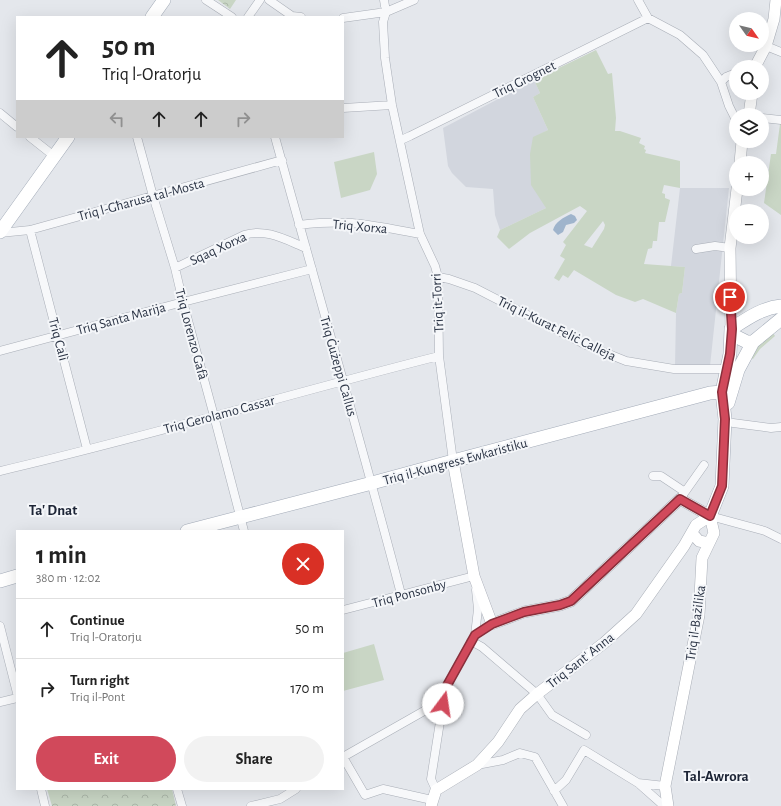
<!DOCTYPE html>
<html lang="en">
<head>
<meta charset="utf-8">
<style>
  :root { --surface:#fff; --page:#f2f2f2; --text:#222; --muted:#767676; --line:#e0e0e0; --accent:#d1495b }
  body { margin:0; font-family:"Alegreya Sans",sans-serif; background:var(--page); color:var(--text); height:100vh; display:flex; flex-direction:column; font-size:15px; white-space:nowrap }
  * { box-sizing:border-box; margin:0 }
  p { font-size:13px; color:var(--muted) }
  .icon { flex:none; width:22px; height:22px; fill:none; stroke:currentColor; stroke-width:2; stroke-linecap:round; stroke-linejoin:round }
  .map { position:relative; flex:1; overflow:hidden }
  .side { position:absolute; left:16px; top:530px; width:328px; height:260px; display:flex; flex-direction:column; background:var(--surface); border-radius:0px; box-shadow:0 4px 16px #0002 }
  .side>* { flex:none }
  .top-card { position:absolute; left:16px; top:16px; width:328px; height:122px; border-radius:0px; box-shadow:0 4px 16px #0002; background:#fff; color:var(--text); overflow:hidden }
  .needle { width:26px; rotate:124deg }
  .tools { position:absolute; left:729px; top:12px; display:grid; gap:8px }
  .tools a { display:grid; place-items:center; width:40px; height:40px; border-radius:50%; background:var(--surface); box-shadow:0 4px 16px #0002; font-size:20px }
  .pin { position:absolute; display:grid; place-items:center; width:34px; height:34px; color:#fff; margin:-17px; border:2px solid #fff; border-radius:50%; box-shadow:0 1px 4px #0007 }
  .me { position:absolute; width:44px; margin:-22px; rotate:14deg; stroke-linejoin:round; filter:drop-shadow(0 0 3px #0008) }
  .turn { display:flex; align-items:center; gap:14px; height:84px; padding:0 20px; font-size:18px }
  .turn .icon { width:52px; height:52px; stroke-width:2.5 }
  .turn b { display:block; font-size:28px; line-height:34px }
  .lanes { display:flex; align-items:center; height:38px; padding:0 20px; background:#0003; justify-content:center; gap:20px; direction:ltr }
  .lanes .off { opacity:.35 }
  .round { display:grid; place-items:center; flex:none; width:42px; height:42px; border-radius:21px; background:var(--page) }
  .headline { display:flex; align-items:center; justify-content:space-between; height:68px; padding:0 20px }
  h1 { font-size:24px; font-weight:600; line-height:30px }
  .button { display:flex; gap:8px; margin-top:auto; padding:8px 20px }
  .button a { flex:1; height:46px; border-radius:24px; background:var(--accent); color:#fff; font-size:16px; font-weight:600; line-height:46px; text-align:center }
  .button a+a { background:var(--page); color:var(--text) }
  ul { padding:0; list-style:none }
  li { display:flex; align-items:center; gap:12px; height:60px; padding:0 20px; border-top:1px solid var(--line) }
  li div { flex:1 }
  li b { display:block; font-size:15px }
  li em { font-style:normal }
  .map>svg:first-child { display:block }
  .built { fill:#d2d6de }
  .green { fill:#c9d6c5; fill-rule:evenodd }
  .park { fill:url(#park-crowns) }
  .water { fill:#9fb4cc }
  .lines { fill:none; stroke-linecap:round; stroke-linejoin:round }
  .street-casing { stroke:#a9aeb7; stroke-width:9 }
  .secondary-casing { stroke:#a9aeb7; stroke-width:12 }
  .primary-casing { stroke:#a3abb8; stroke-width:14 }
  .street { stroke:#f7f8fa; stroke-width:8 }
  .secondary { stroke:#fff; stroke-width:11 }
  .primary { stroke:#fff; stroke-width:13 }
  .route-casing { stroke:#882f3b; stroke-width:10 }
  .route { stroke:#d1495b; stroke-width:7 }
  .labels { text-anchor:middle; stroke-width:4; stroke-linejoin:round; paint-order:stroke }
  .street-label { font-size:14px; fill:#2b3445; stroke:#f4f6f9 }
  .neighbourhood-label { font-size:15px; font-weight:bold; fill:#1d2536; stroke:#f4f6f9 }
</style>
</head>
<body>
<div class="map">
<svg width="781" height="806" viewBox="0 0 781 806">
  <defs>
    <pattern id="park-crowns" width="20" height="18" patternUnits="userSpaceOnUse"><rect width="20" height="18" fill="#c9d6c5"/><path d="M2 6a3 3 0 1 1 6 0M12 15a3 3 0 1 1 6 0" fill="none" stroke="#adb8ab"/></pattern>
  </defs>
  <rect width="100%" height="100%" fill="#e4e7ec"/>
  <path class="built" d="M534 80 540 93 533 97 548 130 533 138 546 208 500 230 495 215 493 189 466 187 452 173 448 166 443 128Z
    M680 188H729L710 366 675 367 676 313 679 294 682 293 685 267 671 266Z"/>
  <path class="green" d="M596 50 608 74 612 73 616 118 615 131H620L641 138 639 143 645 146 644 149 646 150 645 153 680 161V188L664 185 662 193 665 194V198L670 200 665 222H659L657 241H653L652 248 648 249 644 264 685 267 682 293 679 294 676 313 643 299 635 302 616 295 574 270 568 278 563 275 559 281 554 278 565 259 560 256 566 245 563 242 587 211 580 206 530 233 509 249 497 237 500 230 546 208 531 185 530 154 533 137 548 130 533 97 540 93 534 80ZM603 221 605 225 604 229 592 248 584 245Z
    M780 124H781V215L764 203 771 154H776Z
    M374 152 377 174 370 190 341 198 334 162Z
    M773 333 775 336 760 349 753 359 749 357 757 346Z
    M374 644 384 680 343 691V653Z"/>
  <path class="park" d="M218 0H236L230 9Z
    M47 789H172L176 806H52Z"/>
  <path class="water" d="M571 214 575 216 577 220 574 223 566 225 563 232 558 235 553 230C555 222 564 217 571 214Z"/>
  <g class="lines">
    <defs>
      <path id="street" d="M206 0 232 17
        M269 0 292 16 301 17
        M384 0 385 6
        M638 0 648 18 680 35 703 55 721 82 729 106 736 120
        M386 12 383 22 385 58 392 105 420 234 435 266 438 277 439 356 453 461
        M248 17 260 0
        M343 18 386 12 414 0
        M766 46 781 52
        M721 82 726 77 736 73
        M343 108 392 105
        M0 113 17 127
        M762 118 781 120
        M30 137 54 156
        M137 137 153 196 175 268 183 302 214 416 244 531
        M275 137C317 289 361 441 401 594
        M401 140 410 136 648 18
        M299 225C317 223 335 222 352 223 375 225 397 230 420 234
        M30 230 87 449
        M0 233 30 230 282 160
        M696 249 715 246 730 248
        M175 268 244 235C266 228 286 240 306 248
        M438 277 449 279 475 288 586 345 626 361 674 369H727
        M0 351 183 302 312 269
        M733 423 771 428 781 427
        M0 471C147 437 292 393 439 356
        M653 476H661L685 492
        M680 499 704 465
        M710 516 765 531 781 539
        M343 610 474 576 475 579
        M0 626 17 693
        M475 635 478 609 476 590
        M471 641 482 647 537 694 552 715 586 735
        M0 702 17 698
        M343 757 424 711 445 689 475 635 492 624
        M343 757 365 795 383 789 432 800
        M477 765 503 760 520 753 535 757 563 806
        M638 783 665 786
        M41 789 45 806
        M177 789 182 806
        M436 790 431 779 445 690
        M554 791 566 780 584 750 638 783 664 806
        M251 806 280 799 296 789"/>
      <path id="secondary" d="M755 67 766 46 774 19 776 0
        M749 115 752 93
        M740 163 742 141
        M731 329 730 248 737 189
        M453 461 474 576 492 624 524 612 560 605 571 601 680 499 710 516
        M692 533 699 541 709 543
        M431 806 436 790 477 765 498 742 520 709 537 694 604 643 636 614 684 546 696 525 710 516
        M668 806 665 786 699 615 702 558 714 533 710 516"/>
      <path id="primary" d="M152 17 164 0
        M0 232 68 137
        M731 329C748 318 762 308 781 306
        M731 329 735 336 747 342H753
        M728 403 738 370 753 342 781 319
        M710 516 722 486 725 419 722 392 730 354 731 329
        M187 531 372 483 453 461 710 393 722 392
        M0 581 17 576"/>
    </defs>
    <use href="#street" class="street-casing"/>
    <use href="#secondary" class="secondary-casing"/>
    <use href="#primary" class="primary-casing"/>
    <use href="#street" class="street"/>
    <use href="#secondary" class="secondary"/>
    <use href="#primary" class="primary"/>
  </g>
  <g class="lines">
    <defs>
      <path id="route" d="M443 704 445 689 475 635 492 624 524 612 560 605 571 601 680 499 710 516 722 486 725 419 722 392 730 354 732 329 730 297"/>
    </defs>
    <use href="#route" class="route-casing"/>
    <use href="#route" class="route"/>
  </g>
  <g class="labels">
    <g class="street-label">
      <text transform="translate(524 79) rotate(-26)" y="5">Triq Grognet</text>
      <text transform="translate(141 199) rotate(-15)" y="5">Triq l-Għarusa tal-Mosta</text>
      <text transform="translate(360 226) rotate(5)" y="5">Triq Xorxa</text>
      <text transform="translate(218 248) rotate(-25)" y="5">Sqaq Xorxa</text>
      <text transform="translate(437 303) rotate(-93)" y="5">Triq it-Torri</text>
      <text transform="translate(121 318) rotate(-15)" y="5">Triq Santa Marija</text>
      <text transform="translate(557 328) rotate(26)" y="5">Triq il-Kurat Feliċ Calleja</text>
      <text transform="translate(192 334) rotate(75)" y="5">Triq Lorenzo Gafà</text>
      <text transform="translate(59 339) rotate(75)" y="5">Triq Calì</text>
      <text transform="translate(339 366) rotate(74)" y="5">Triq Ġużeppi Callus</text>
      <text transform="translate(219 414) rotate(-15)" y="5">Triq Gerolamo Cassar</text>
      <text transform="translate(455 461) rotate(-15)" y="5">Triq il-Kungress Ewkaristiku</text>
      <text transform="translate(409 593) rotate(-15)" y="5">Triq Ponsonby</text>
      <text transform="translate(695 623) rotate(-82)" y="5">Triq il-Bażilika</text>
      <text transform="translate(580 660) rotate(-38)" y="5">Triq Sant' Anna</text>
    </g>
    <g class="neighbourhood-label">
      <text x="53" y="515">Ta' Dnat</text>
      <text x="716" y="781">Tal-Awrora</text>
    </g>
  </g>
</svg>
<div class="tools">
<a><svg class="needle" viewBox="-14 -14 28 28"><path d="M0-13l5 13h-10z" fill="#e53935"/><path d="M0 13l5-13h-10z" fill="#767676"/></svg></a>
<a><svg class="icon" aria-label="search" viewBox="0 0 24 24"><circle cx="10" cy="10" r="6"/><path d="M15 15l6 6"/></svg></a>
<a><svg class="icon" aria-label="layers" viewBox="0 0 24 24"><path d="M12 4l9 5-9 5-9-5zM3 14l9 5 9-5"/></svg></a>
<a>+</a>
<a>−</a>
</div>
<div class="pin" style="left:730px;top:297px;background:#d93025"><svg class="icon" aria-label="arrive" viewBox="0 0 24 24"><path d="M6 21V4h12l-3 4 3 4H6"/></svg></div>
<svg class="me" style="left:443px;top:704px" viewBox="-20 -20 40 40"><circle r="19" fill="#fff"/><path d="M0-13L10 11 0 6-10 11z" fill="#d1495b"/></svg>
<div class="top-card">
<div class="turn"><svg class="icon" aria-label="ahead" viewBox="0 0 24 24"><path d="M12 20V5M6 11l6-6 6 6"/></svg><div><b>50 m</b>Triq l-Oratorju</div></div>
<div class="lanes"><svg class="icon off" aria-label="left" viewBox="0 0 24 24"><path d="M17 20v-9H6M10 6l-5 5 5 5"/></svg><svg class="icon" aria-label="ahead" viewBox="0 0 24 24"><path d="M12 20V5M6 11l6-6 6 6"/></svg><svg class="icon" aria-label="ahead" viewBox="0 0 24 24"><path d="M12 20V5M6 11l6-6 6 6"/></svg><svg class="icon off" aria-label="right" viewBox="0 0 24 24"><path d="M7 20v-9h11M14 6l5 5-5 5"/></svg></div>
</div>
<section class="side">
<div class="headline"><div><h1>1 min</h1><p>380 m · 12:02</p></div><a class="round" style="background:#d93025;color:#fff"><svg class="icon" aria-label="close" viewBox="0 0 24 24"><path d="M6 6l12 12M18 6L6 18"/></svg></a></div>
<ul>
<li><svg class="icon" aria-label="ahead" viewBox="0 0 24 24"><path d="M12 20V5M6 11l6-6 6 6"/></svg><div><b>Continue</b><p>Triq l-Oratorju</p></div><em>50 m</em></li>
<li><svg class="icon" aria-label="right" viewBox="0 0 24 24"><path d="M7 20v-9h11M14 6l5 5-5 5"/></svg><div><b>Turn right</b><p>Triq il-Pont</p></div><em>170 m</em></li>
</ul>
<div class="button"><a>Exit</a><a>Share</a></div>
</section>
</div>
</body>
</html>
